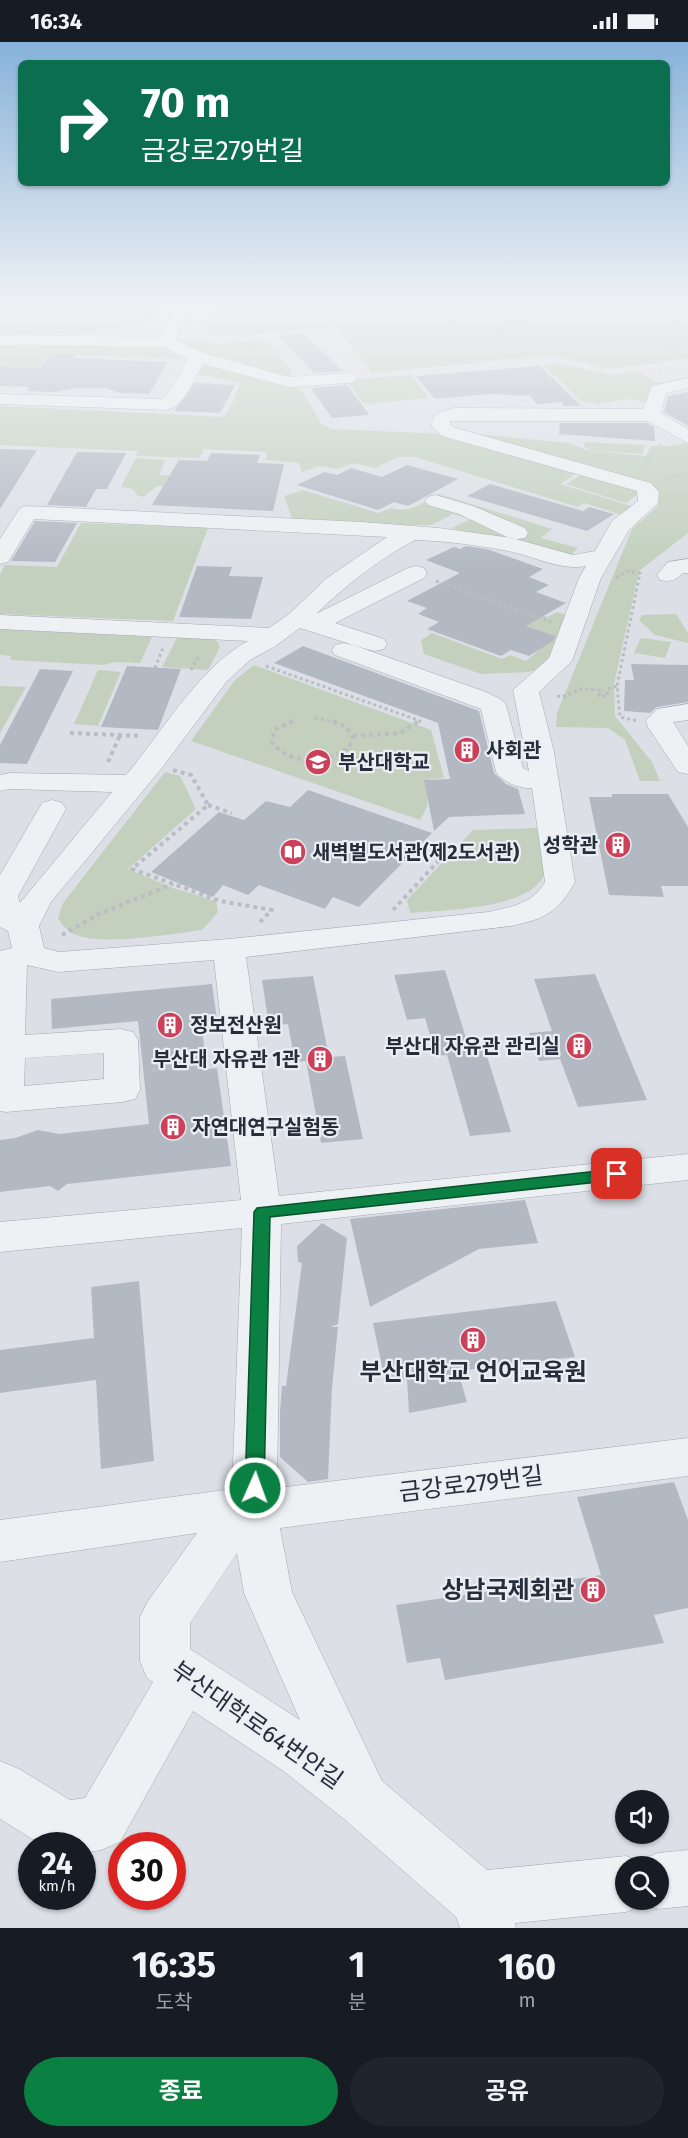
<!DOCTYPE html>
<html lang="ko">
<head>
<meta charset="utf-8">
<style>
  :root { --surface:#171b24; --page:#20242c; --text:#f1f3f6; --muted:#9ea1a6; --accent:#0b8043 }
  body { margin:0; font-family:"Fira Sans","Noto Sans KR",sans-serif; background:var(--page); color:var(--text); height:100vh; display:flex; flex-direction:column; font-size:22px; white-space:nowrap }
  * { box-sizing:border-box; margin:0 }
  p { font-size:20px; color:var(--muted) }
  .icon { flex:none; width:33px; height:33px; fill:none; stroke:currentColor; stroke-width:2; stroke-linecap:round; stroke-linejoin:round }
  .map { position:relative; height:1886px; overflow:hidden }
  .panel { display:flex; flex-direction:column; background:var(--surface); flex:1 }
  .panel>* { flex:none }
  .guide { position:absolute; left:18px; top:18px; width:652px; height:126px; border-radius:9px; box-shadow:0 2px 4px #0004; background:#0b6e4f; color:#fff; overflow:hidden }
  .buttons { position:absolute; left:615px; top:1748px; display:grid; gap:12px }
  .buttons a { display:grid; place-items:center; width:54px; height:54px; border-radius:50%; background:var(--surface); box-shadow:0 2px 4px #0004; font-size:30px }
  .speed { position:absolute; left:18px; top:1790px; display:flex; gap:12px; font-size:30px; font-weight:700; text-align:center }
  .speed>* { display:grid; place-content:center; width:78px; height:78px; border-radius:50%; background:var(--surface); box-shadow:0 2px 4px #0004; line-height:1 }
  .speed small { font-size:15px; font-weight:400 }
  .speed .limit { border:9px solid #d22; background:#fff; color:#111 }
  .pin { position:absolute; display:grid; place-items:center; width:51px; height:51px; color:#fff; margin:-26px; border-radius:12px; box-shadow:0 3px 9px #0006 }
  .me { position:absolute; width:66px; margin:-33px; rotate:2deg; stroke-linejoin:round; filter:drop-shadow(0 0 4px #0008) }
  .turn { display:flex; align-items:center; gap:21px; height:126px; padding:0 24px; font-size:27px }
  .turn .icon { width:78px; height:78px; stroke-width:2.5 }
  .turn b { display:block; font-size:42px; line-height:51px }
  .eta { display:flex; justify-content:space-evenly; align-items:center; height:102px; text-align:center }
  .eta b { font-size:36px; font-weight:700; line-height:42px }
  .button { display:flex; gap:12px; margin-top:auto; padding:12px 24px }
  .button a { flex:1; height:69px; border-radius:36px; background:var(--accent); color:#fff; font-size:24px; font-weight:700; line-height:69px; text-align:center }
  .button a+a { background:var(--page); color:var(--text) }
  .status { display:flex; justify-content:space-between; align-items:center; height:42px; padding:0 30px; background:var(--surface); direction:ltr }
  .status svg { height:16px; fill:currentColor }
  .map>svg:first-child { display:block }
  .green { fill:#c2d0bd }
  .building { fill:#b3b9c3 }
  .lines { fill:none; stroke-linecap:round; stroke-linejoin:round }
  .minor-casing { stroke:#a2a7b0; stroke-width:1 }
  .path-far3 { stroke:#babec4; stroke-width:2; stroke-dasharray:2 2; stroke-linecap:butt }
  .path-far2 { stroke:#babec4; stroke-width:3; stroke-dasharray:3 3; stroke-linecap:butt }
  .path-far1 { stroke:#babec4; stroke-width:4; stroke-dasharray:4 4; stroke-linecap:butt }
  .path { stroke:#babec4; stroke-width:4.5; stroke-dasharray:5 5; stroke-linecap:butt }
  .minor { fill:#eef1f4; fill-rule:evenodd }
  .route { fill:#0b8043; stroke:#07532c; stroke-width:1.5 }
  .labels { text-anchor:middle; stroke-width:4.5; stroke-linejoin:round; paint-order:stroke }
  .poi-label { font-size:20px; font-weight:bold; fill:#262e3c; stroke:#ebeff4; text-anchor:start }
  .near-poi-label { font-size:24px; font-weight:bold; fill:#262e3c; stroke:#ebeff4 }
  .near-street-label { font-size:24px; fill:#262e3c; stroke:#ebeff4 }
</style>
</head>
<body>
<div class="status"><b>16:34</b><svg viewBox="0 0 49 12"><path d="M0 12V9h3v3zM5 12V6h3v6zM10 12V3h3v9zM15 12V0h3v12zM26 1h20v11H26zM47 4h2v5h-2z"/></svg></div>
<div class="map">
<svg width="688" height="1886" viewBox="0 0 688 1886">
  <rect width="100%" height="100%" fill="#dce0e6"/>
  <path class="green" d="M0 262H166C143 296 38 293 0 292Z
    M212 262H688V316L612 327 551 313 372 331 337 285 222 294 205 289Z
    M190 295 212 302 265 297 292 328 288 336 200 311 177 299Z
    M0 300 165 302 186 312 182 317 49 312 39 325H0Z
    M204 319 278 342H294L301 347 321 381 331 387 444 392 579 430 560 442 631 464 625 474 584 461 578 465 415 415H398L375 426 354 421 336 427 320 424 302 430 299 421 266 418 267 410 204 407 199 416 136 414 138 409 0 403V364L224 375 233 360 240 341 198 332Z
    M561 322 613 333 637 329 662 343 646 360 627 357 598 362 580 358 544 323Z
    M410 333 429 356 364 362 346 338Z
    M476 392 568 401 587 408 646 414 651 404H669L688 401V491L639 529 614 642 615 674 652 720 660 739H640L625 698 608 686 556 685 557 671 632 487 658 464 659 451 650 441Z
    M585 400 645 403 642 412 590 408 584 405Z
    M136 416 165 418 159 433 211 436 208 445 157 444 143 455 137 453 133 447 121 445Z
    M586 430 644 447 626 461 566 442Z
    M303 448 378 471 392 466C409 472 424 460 439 452L552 487 541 496 578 506 566 518 452 486 471 477 453 472 432 483H366L293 479 284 454Z
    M81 481 208 486 173 579 0 572V532L5 523 57 525Z
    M490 554 548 575 557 570 570 575 546 625 529 630 481 632 424 612 421 598 432 591 502 617 510 613 526 619 554 595 477 563Z
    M676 572 688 591V601L655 593 639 578 642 573Z
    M0 587 152 595 140 621 114 620 103 623 10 618 11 614 0 613Z
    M178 594 205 596 217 599 220 605 208 628 162 625Z
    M641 596 671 600 665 616 634 611Z
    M254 623 431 688 444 736 428 737 427 765 420 778 191 699 235 638Z
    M98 628 121 630 98 684 74 682Z
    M0 644 26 645 0 691Z
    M165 730 180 734 196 767 128 827 173 846 216 859 218 870 202 888C171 892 107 903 79 894 69 891 63 885 58 876L63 861Z
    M537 786C539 797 548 827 542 837 523 867 442 868 410 871L407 858 473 788Z"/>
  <path class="building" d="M303 291 343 329 314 331 278 294Z
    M51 312H77L74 316 168 320 149 352 120 351 105 346H76L55 350 27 349 30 345 0 344V325L40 326Z
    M540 324 581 364H563V360L537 362 530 354 490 352 435 357 416 334Z
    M195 341 235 343 220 371 174 369Z
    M347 343 362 363 369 373 332 376 311 346Z
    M688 350V384L664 370 668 354Z
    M560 381H646L654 385 655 399 559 392Z
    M0 407 37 408 0 467Z
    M77 410 126 411 107 447H96L86 465 47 463Z
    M211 411 260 413 257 421 284 422 273 469 152 463 179 418 207 419Z
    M407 423 458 437 408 464 394 460 378 468 297 443 324 430 337 433 351 426 382 435Z
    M490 442 583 469 589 465 614 472 587 489 467 454Z
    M35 479 77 481 55 520 11 519Z
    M466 504 487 507 543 527 529 535 549 543 536 550 566 561 526 584 555 594 553 599 529 614 511 608 501 614 427 587 439 580 418 572 427 566 407 559 460 531 426 518 454 505 460 507Z
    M197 524 232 525 229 534 263 535 251 577 179 575Z
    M303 604 479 669 494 731 506 742 518 747 525 772 449 775 434 789 424 738 450 737 438 681 274 621Z
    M631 622 688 623V660L657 665 650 671 624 669 625 638H634Z
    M127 624 181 627 158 688 101 685Z
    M40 627 73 629 27 722 0 721V703Z
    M308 748 432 791 359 865 333 855 325 867 259 843 248 853 223 843 213 855 151 830 219 770 244 778 266 759 290 765Z
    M612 752H668L688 785V844H661L664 855 609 853 589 755H612Z
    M445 928 470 1009 485 1008 511 1090 470 1094 447 1013 436 1014 425 976 407 978 394 933Z
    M595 932 647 1058 578 1065 560 1017 539 1019 529 991 552 989 534 937Z
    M313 934 329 1015 345 1014 363 1097 321 1101 306 1019 295 1020 288 982 269 984 262 938Z
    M212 942 217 978 201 979 207 1027 217 1026 231 1124 67 1142 58 1149 50 1144 0 1150V1098L15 1096 38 1088 59 1092 149 1082 138 979 52 987 51 957Z
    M525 1158 538 1201 479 1207 370 1265 350 1177Z
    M322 1181 347 1196 338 1282 331 1285H338L332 1346 328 1437 308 1440 280 1415V1370L282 1344H286L302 1221 298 1220 297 1204Z
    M139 1239 154 1419 101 1427 96 1338 0 1351V1308L94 1296 91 1245Z
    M556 1259 575 1315 458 1329 467 1360 409 1371 407 1338 384 1334 373 1281Z
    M674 1440 688 1478V1566L654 1573 664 1601 445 1638 440 1616 407 1621 396 1563 601 1533 577 1455Z"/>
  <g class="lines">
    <defs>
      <path id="minor" d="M175 262H191L176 298 204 311 289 335 348 331 354 332 357 336 354 340 348 341 289 345 203 322C194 337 185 364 166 368L0 362V352L162 357 167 353 188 317 164 305 0 303V293L161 295Z
        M688 336V346L666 351 661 371 688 387V401L647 379H450V383L456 386 651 441 659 450 658 461 629 488 601 536 572 619 539 650 554 710 575 840C558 871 544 877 511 884L246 915 279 1154 688 1112V1138L281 1182 277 1446 688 1396V1434L280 1486 292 1550 382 1739 487 1828 626 1814 638 1819 658 1811 688 1808V1864L658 1867 646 1862 626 1870 515 1881 516 1886H460L456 1875 344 1777 282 1728 193 1669 120 1800 101 1808 82 1811V1803H42L0 1777V1719L19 1727 70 1758 85 1756 153 1640 147 1636 140 1619V1575L148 1559 197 1491 0 1520V1478L232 1447 242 1186 0 1210V1180L241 1158 214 918 58 930 27 923 25 993 121 987 133 990 138 998 140 1048 135 1057 122 1060 6 1070 0 1069V909L12 906 8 889 0 885V833L42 761 52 758 62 761 66 767 18 854 20 861 112 750 10 747 0 749V733L10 731 126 733C162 691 199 625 248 599L0 587V573L269 586 289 572 327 536 387 495 34 477 8 520 0 522V497L20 466 27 464 362 480 439 486 512 496 573 513 595 509 612 479 638 459 637 449 442 394 432 385C432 370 441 370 454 366L643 367 652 344ZM415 498C446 499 478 503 508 509 534 514 560 529 586 524L579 536 549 616 513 648 529 729 523 726 506 663 502 658 486 650 353 603 344 601 335 603 332 608 335 613 481 667 496 730C503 740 519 747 532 746L545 840C532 862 512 865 488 870L229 897 59 910 44 906 39 884 51 860 161 727 227 639 250 618 274 605 300 586 366 607 375 609 384 607 387 602 384 597 335 581 424 536 427 531 424 526 416 524 408 526 316 572C345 544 379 517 415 498ZM104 1011V1037L24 1044 25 1016ZM237 1511 244 1551 300 1678 190 1607V1581ZM626 1824H658V1857H626Z
        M435 453 473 464 525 486 528 491 525 496 517 497 509 496 459 472 428 463 425 459 428 455Z
        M688 517V531H683C675 539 670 540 660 538L657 533 668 520Z
        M688 662V678L673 680 688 704V732L678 730 648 685 646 678 657 667Z"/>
    </defs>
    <use href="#minor" class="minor-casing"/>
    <path class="path-far3" d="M260 262 325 266 347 273 446 278 457 292H492L510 284 586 289 620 287 668 295 688 293
      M661 262 666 275 688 290
      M660 332 662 315 675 300 668 295
      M439 350 457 349 460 351 457 352
      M645 427 649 416 662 401
      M664 437 688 431"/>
    <path class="path-far2" d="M616 536 627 529 640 531 617 644 620 675 637 679
      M436 539 551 580
      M266 624 420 679 418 680
      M155 626 163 606
      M191 628 199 614
      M557 654 562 655 581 647 600 648 599 654H607L608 647 617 644
      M315 676 337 680
      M290 680 294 678"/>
    <path class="path-far1" d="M293 679 274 688 272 701C292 724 324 721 349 706L353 694 346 685 333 679
      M70 691 142 694
      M353 694 400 691 419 679
      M108 720 120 693
      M173 728 191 733 208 763 132 827 220 859 272 868 257 883
      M208 763 232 771
      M393 868 444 813
      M62 893 99 872 173 842"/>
    <path class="path" d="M151 1028 216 1021"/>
    <use href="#minor" class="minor"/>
  </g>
  <linearGradient id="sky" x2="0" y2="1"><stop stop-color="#87b2da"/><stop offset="0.5" stop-color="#eff1f4"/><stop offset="1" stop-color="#eff1f4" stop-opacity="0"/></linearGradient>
  <rect width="688" height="526" fill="url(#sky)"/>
  <path class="route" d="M617 1127 623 1129 625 1132 623 1136 617 1138 270 1175 264 1446 261 1452 255 1455 248 1452 245 1446 254 1170 257 1166Z"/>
  <defs>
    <symbol id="building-disc" viewBox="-11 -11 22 22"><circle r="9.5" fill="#cc4059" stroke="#ebeff4"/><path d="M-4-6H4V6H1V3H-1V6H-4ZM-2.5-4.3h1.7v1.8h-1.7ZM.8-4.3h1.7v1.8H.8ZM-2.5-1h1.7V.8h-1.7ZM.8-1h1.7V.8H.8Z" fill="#fff"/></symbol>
    <symbol id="university-disc" viewBox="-11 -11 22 22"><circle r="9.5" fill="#cc4059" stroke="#ebeff4"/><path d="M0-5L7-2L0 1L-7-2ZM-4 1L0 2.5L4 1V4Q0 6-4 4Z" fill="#fff"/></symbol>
    <symbol id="library-disc" viewBox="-11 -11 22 22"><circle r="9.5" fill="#cc4059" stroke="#ebeff4"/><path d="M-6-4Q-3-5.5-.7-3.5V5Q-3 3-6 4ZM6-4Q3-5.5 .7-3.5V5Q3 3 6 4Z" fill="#fff"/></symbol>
  </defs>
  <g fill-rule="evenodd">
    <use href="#building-disc" x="452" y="693" width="30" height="30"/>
    <use href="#university-disc" x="303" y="705" width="30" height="30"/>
    <use href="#building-disc" x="603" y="788" width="30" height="30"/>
    <use href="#library-disc" x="278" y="795" width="30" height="30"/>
    <use href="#building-disc" x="155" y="968" width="30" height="30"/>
    <use href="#building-disc" x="564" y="989" width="30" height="30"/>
    <use href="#building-disc" x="305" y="1002" width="30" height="30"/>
    <use href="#building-disc" x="158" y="1070" width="30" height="30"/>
    <use href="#building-disc" x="458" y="1283" width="30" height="30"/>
    <use href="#building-disc" x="578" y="1533" width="30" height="30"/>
  </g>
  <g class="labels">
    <g class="poi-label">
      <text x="486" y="715">사회관</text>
      <text x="338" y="727">부산대학교</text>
      <text x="598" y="810" text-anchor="end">성학관</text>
      <text x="312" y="817">새벽벌도서관(제2도서관)</text>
      <text x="190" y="990">정보전산원</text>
      <text x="560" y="1011" text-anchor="end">부산대 자유관 관리실</text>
      <text x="300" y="1024" text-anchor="end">부산대 자유관 1관</text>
      <text x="192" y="1092">자연대연구실험동</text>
    </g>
    <g class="near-poi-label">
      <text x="473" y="1338">부산대학교 언어교육원</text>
      <text x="574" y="1556" text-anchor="end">상남국제회관</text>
    </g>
    <g class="near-street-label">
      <text transform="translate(471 1442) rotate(-7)" y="8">금강로279번길</text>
      <text transform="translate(257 1683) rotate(35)" y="8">부산대학로64번안길</text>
    </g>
  </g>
</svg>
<div class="buttons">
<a><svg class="icon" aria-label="sound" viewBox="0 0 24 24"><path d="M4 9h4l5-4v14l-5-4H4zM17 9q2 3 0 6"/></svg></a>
<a><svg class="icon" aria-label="search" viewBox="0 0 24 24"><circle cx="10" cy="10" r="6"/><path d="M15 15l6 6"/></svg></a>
</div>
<div class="speed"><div>24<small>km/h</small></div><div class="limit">30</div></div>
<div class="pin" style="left:617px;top:1132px;background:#d93025"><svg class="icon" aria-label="arrive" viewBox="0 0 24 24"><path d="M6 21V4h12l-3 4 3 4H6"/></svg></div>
<svg class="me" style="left:255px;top:1446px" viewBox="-20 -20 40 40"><circle r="17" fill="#0b8043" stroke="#fff" stroke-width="3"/><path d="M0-11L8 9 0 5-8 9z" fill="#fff"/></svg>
<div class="guide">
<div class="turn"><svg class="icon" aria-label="right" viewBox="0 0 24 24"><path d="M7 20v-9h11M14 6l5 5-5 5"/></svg><div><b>70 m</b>금강로279번길</div></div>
</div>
</div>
<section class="panel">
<div class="eta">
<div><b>16:35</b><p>도착</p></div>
<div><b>1</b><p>분</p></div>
<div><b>160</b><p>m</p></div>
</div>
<div class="button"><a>종료</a><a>공유</a></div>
</section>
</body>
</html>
